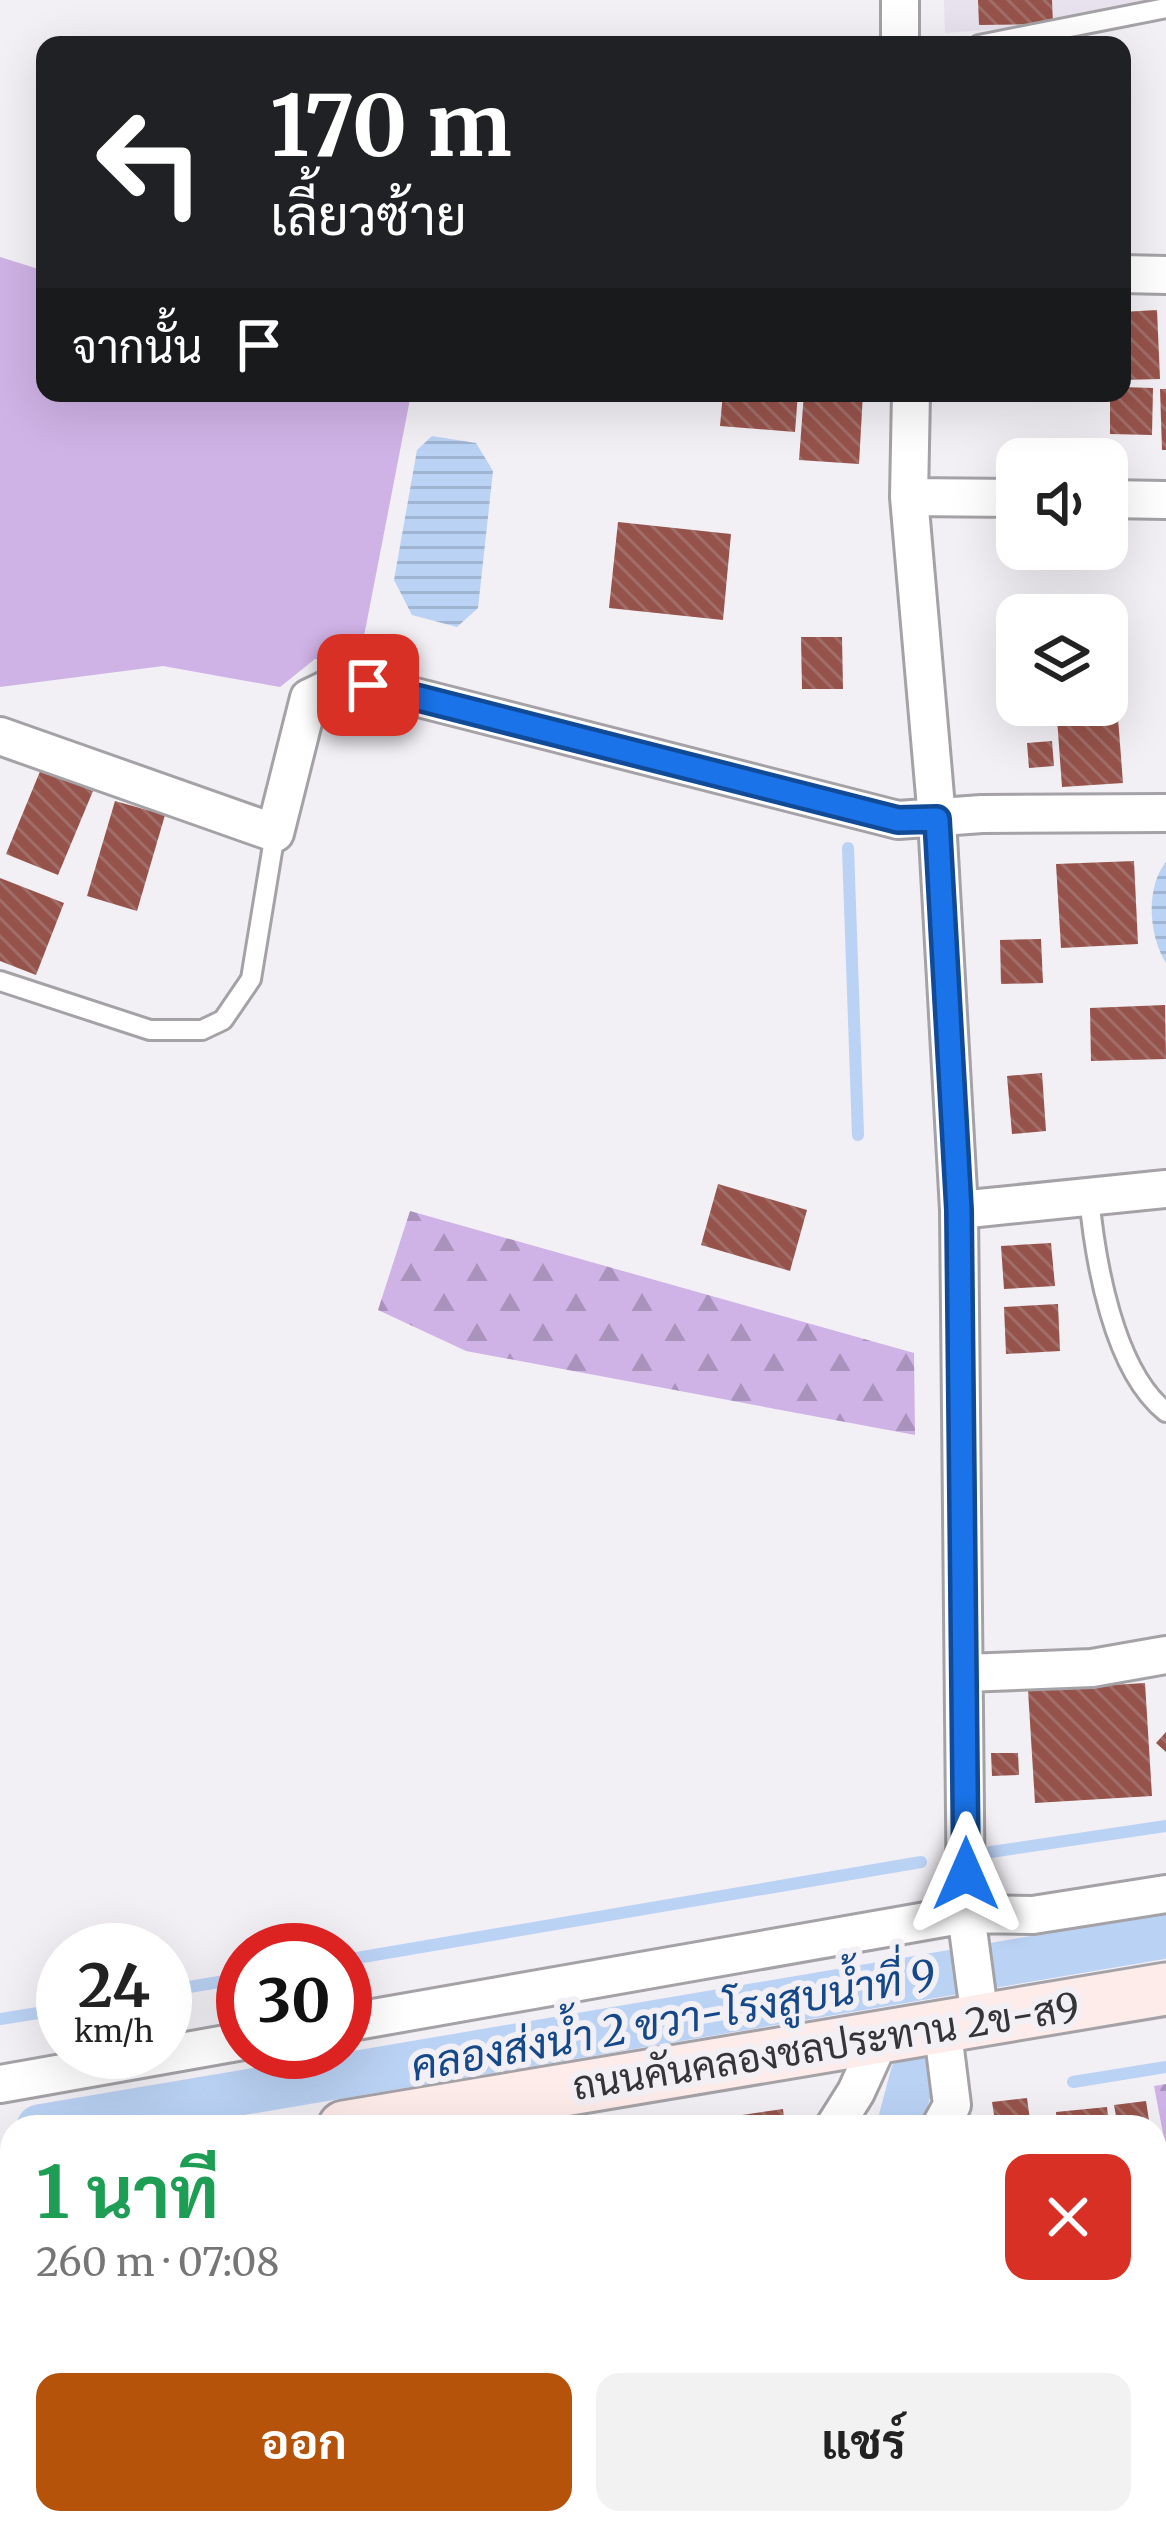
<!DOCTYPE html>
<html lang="th">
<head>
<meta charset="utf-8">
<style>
  :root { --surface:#fff; --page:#f2f2f2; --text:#222; --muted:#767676; --accent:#b45309 }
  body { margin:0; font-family:Merriweather,Sarabun,serif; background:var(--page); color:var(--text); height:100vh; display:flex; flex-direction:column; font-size:45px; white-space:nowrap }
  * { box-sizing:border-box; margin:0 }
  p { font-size:39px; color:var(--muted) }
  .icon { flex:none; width:66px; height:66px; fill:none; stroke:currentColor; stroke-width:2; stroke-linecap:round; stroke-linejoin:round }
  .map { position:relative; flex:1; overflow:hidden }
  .side { position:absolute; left:0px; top:2115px; width:1167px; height:420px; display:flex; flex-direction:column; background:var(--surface); border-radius:36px 36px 0 0; box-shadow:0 12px 48px #0002 }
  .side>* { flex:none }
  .top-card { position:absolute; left:36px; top:36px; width:1095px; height:366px; border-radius:24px; box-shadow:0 12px 48px #0002; background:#202124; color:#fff; overflow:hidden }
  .tools { position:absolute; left:996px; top:438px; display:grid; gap:24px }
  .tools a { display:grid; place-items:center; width:132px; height:132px; border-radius:24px; background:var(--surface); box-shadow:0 12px 48px #0002; font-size:60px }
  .speed { position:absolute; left:36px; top:1923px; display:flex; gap:24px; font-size:60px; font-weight:700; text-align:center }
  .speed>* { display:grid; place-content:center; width:156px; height:156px; border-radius:50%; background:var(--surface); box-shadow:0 12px 48px #0002; line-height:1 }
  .speed small { font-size:30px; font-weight:400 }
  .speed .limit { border:18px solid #d22; background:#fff; color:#111 }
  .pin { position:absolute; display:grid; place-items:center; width:102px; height:102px; color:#fff; margin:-51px; border-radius:24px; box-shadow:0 6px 18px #0006 }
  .me { position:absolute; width:132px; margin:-66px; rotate:0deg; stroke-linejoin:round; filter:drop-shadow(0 0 9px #0008) }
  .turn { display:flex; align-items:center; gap:42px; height:252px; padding:0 36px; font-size:54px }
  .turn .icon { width:156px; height:156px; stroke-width:2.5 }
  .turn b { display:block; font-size:84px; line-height:102px }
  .then { display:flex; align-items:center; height:114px; padding:0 36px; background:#0003; gap:24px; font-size:45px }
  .round { display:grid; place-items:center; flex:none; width:126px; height:126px; border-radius:24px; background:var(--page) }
  .head { display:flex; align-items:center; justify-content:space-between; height:204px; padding:0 36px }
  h1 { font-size:72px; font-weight:700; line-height:90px; color:#1e9e55 }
  .primary-button { display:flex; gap:24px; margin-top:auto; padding:24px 36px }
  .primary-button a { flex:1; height:138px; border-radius:24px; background:var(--accent); color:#fff; font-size:48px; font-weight:700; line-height:138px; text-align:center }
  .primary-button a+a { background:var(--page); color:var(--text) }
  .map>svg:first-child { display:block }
  .built { fill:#e8e2ee }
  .green { fill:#cfb2e6 }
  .forest { fill:url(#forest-firs) }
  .water { fill:url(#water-rules) }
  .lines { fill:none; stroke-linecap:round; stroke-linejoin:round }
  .stream { stroke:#bad2f4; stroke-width:12 }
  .canal { stroke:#bad2f4; stroke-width:45 }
  .building { fill:url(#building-back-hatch) }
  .lane-casing { stroke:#a4a2a6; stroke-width:24 }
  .street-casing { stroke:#a4a2a6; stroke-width:42 }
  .secondary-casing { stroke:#a4a2a6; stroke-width:57 }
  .lane { stroke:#fff; stroke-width:18 }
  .street { stroke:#fff; stroke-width:36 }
  .secondary { stroke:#feecea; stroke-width:51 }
  .route-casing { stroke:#114b97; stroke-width:30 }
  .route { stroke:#1a73e8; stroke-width:21 }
  .labels { text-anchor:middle; stroke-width:12; stroke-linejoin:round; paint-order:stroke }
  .street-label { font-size:39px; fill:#353436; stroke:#f2eff5 }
  .water-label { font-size:42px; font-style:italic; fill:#154889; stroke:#f2eff5 }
</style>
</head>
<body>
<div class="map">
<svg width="1166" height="2535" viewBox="0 0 1166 2535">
  <defs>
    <pattern id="forest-firs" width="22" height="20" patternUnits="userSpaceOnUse" patternTransform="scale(3)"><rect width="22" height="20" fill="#cfb2e6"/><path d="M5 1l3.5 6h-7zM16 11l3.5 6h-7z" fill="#a992bb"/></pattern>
    <pattern id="water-rules" width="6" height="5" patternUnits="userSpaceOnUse" patternTransform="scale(3)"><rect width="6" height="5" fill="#bad2f4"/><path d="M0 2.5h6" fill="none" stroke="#a0b5d2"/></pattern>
    <pattern id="building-back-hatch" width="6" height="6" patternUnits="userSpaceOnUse" patternTransform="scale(3)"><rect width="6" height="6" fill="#96534b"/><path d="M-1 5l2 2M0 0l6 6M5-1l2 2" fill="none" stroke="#a16f69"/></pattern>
  </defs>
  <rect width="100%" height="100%" fill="#f2eff5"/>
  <path class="built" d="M944 0H1166L1053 25 945 33Z"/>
  <path class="green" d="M0 257 45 271V393H401L410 399 359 662 315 659 280 687 163 666 0 687Z
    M175 2523H531L533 2535H127Z"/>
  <path class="forest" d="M410 1211 914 1353 915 1435 466 1351 378 1310Z
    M1166 2084V2453L1159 2418 1165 2335 1155 2290V2152L1166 2149 1154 2086Z
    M12 2299V2501L0 2504V2301Z
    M579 2523H708L682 2535H581Z"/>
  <path class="water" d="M432 436 476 443 493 471 478 608 457 627 412 615 394 580 417 450Z
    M1166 862V963C1149 936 1145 888 1166 862Z"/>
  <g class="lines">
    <path class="stream" d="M848 848 858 1135
      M991 1852 1166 1826
      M345 1960 921 1862
      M165 1991 243 1978
      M0 2019 63 2009
      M1073 2082 1166 2067
      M0 2272 12 2270"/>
    <path class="canal" d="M39 2127 1166 1936
      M899 2127 913 2074
      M877 2523 882 2535"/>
  </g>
  <path class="building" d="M978 0H1052L1053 24 979 25Z
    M1157 310 1160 379 1122 380V312Z
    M1122 387 1153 388 1152 435 1110 434V393H1122Z
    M1160 389H1166V450H1162Z
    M723 393H798L795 432 720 426Z
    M804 393H863L859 464 799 460Z
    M618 522 731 534 723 620 609 608Z
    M801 637H842L843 689H802Z
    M1116 692 1123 783 1062 787 1056 705H1107V693Z
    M1052 741 1054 766 1029 768 1027 743Z
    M41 769 93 791 58 875 6 854Z
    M115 801 165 815 137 911 87 896Z
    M1134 861 1138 944 1061 948 1056 864Z
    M0 878 64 903 36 975 0 961Z
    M1041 939 1043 983 1001 984 1000 940Z
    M1165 1005 1166 1059 1091 1061 1090 1008Z
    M1042 1073 1046 1131 1012 1134 1007 1076Z
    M718 1184 807 1210 790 1271 701 1245Z
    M1051 1243 1055 1286 1004 1289 1001 1246Z
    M1058 1304 1060 1351 1006 1354 1004 1307Z
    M1145 1683 1152 1796 1035 1803 1028 1690Z
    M1166 1732V1752L1156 1743Z
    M991 1753H1018L1019 1775 992 1776Z
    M1027 2098 1031 2127H996L992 2102Z
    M1146 2101 1150 2127H1118L1114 2105Z
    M1107 2107 1109 2127H1057L1056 2112Z
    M783 2109 785 2127H736L735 2116Z
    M754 2523H774L777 2535H728L727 2529Z
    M791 2523H852L854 2530 839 2535H795Z"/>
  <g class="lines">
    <defs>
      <path id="lane" d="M979 45 1166 8
        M0 981 150 1030H202L223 1020 251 979 275 833
        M1089 1196C1095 1260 1113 1370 1166 1412
        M558 2523 560 2535"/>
      <path id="street" d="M900 0V45
        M1122 274 1166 275
        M911 393 909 497 937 819 959 1210 966 1914 980 2019
        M909 497 1017 498
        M1107 499 1166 500
        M0 736 275 833 309 698 332 687 368 685 898 820 982 814 1166 813
        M959 1210 1166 1189
        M965 1673 1092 1668 1166 1655
        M345 2023 966 1914 1033 1915 1166 1894
        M0 2084 243 2041
        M834 2127 856 2092 882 2035
        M940 2127 952 2105 942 2025
        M915 2523 921 2535
        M0 2526 14 2523"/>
      <path id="secondary" d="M344 2127 1166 1989
        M0 2186 12 2184"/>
    </defs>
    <use href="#lane" class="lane-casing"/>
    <use href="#street" class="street-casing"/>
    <use href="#secondary" class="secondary-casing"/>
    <use href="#lane" class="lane"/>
    <use href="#street" class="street"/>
    <use href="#secondary" class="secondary"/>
  </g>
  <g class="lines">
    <defs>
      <path id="route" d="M368 685 898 820 937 819 959 1210 966 1874"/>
    </defs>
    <use href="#route" class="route-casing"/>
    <use href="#route" class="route"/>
  </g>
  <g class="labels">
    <g class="street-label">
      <text transform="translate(826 2046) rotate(-9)" y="14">ถนนคันคลองชลประทาน 2ข-ส9</text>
    </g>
    <g class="water-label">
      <text transform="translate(673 2020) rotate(-10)" y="15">คลองส่งน้ำ 2 ขวา-โรงสูบน้ำที่ 9</text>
    </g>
  </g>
</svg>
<div class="tools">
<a><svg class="icon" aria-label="sound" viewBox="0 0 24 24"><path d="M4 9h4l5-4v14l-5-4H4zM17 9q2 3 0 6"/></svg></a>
<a><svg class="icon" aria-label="layers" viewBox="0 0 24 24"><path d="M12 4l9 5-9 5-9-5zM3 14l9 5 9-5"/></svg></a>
</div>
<div class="speed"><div>24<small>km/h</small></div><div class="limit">30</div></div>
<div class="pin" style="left:368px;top:685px;background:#d93025"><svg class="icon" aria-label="arrive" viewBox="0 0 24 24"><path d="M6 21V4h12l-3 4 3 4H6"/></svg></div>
<svg class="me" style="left:966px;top:1874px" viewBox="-20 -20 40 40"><path d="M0-17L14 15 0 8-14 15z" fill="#1a73e8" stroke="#fff" stroke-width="4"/></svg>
<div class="top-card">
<div class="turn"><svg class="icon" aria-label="left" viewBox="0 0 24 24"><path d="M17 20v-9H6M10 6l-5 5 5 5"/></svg><div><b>170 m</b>เลี้ยวซ้าย</div></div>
<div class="then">จากนั้น<svg class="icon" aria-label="arrive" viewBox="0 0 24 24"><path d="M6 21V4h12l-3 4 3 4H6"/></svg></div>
</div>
<section class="side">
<div class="head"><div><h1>1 นาที</h1><p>260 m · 07:08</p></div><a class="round" style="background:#d93025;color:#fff"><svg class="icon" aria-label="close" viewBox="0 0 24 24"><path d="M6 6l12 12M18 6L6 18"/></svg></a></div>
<div class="primary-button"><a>ออก</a><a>แชร์</a></div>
</section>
</div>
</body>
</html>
